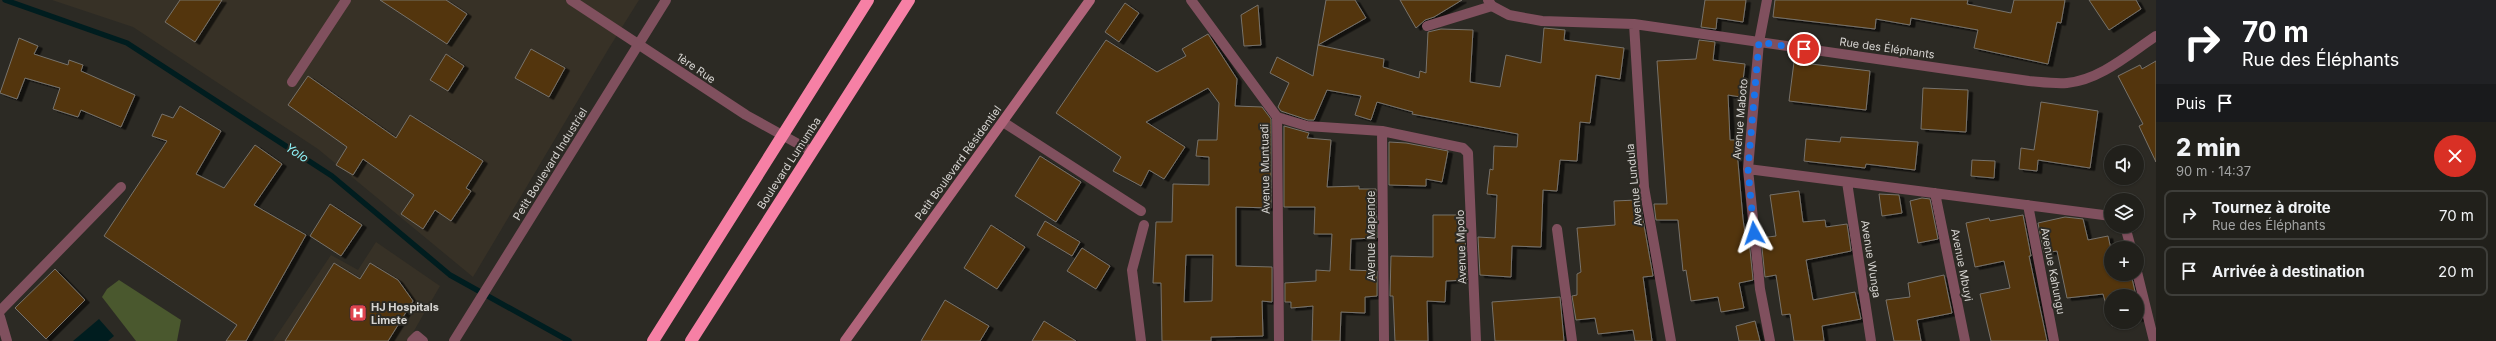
<!DOCTYPE html>
<html lang="fr">
<head>
<meta charset="utf-8">
<style>
  :root { --surface:#21201b; --page:#292824; --text:#f1f3f6; --muted:#a2a3a3; --line:#3e3e3a }
  body { margin:0; font-family:Inter,sans-serif; background:var(--page); color:var(--text); height:100vh; display:flex; flex-direction:column; font-size:15px; white-space:nowrap }
  * { box-sizing:border-box; margin:0 }
  p { font-size:13px; color:var(--muted) }
  .icon { flex:none; width:22px; height:22px; fill:none; stroke:currentColor; stroke-width:2; stroke-linecap:round; stroke-linejoin:round }
  .map { position:relative; flex:1; overflow:hidden }
  .side { display:flex; flex-direction:column; background:var(--surface); width:340px }
  .side>* { flex:none }
  .top-card { background:#202124; color:#fff; overflow:hidden }
  .tools { position:absolute; left:2104px; top:145px; display:grid; gap:8px }
  .tools a { display:grid; place-items:center; width:40px; height:40px; border-radius:50%; background:var(--surface); box-shadow:0 1px 3px #0004,0 0 0 1px var(--line); font-size:20px }
  .pin { position:absolute; display:grid; place-items:center; width:34px; height:34px; color:#fff; margin:-17px; border:2px solid #fff; border-radius:50%; box-shadow:0 1px 4px #0007 }
  .me { position:absolute; width:44px; margin:-22px; rotate:355deg; stroke-linejoin:round; filter:drop-shadow(0 0 3px #0008) }
  .turn { display:flex; align-items:center; gap:14px; height:84px; padding:0 20px; font-size:18px }
  .turn .icon { width:52px; height:52px; stroke-width:2.5 }
  .turn b { display:block; font-size:28px; line-height:34px }
  .then { display:flex; align-items:center; height:38px; padding:0 20px; background:#0003; gap:8px; font-size:15px }
  .round { display:grid; place-items:center; flex:none; width:42px; height:42px; border-radius:21px; background:var(--page) }
  .head { display:flex; align-items:center; justify-content:space-between; height:68px; padding:0 20px }
  h1 { font-size:24px; font-weight:800; line-height:30px }
  ul { padding:0; list-style:none }
  li { display:flex; align-items:center; gap:12px; height:50px; margin:0 8px 6px; padding:0 12px; border:2px solid var(--line); border-radius:8px }
  li div { flex:1 }
  li b { display:block; font-size:15px }
  li em { font-style:normal }
  main { display:flex; flex:1; min-height:0 }
  .map>svg:first-child { display:block }
  .built { fill:#373126 }
  .green { fill:#4a582e }
  .water { fill:#001d1f }
  .lines { fill:none; stroke-linecap:round; stroke-linejoin:round }
  .stream { stroke:#001d1f; stroke-width:5.5 }
  .building { fill:#533507; stroke:#77726c; fill-rule:evenodd; filter:url(#shadow) }
  .lane { stroke:#80505e; stroke-width:10 }
  .street { stroke:#80505e; stroke-width:10 }
  .secondary { stroke:#b0647a; stroke-width:10 }
  .highway { stroke:#f680a5; stroke-width:12 }
  .route { stroke:#1a73e8; stroke-width:7; stroke-dasharray:0 12.6 }
  .labels { text-anchor:middle; stroke-width:4; stroke-linejoin:round; paint-order:stroke }
  .street-label { font-size:11px; fill:#d6d4d1; stroke:#2c2a24 }
  .poi-label { font-size:11px; font-weight:bold; fill:#d6d4d1; stroke:#2c2a24; text-anchor:start }
  .water-label { font-size:12px; font-style:italic; fill:#92f8fd; stroke:#2c2a24 }
</style>
</head>
<body>
<main>
<div class="map">
<svg width="2156" height="341" viewBox="0 0 2156 341">
  <defs>
    <filter id="shadow"><feDropShadow dx="4.5" dy="2.5" stdDeviation="0" flood-color="#0009"/></filter>
  </defs>
  <rect width="100%" height="100%" fill="#2c2a24"/>
  <path class="built" d="M52 0H639L609 48 473 277 318 149 133 27Z
    M376 242 440 286 408 341H273L331 255 358 270Z"/>
  <path class="green" d="M119 280 181 320 177 341H136L102 297 107 289Z"/>
  <path class="water" d="M99 319 114 336 108 341H73Z"/>
  <g class="lines">
    <path class="stream" d="M5 0 127 43 332 176 450 275 569 341"/>
  </g>
  <path class="building" d="M180 0H222L195 42 165 22Z
    M380 0H446L467 14 447 44Z
    M1326 0H1355L1366 18 1318 45Z
    M1400 0H1462L1434 17 1425 20 1416 28Z
    M1705 0H1746L1743 22 1717 18 1716 29 1701 27Z
    M1775 0H1968L1967 4 2011 13 2014 0H2065L2061 23 2057 22 2048 64 1974 48 1978 30 1911 18 1910 25 1876 19 1875 29 1773 17Z
    M2089 0H2136L2141 9 2109 30Z
    M1125 3 1139 13 1119 42 1105 32Z
    M1258 5 1261 45 1244 46 1241 15Z
    M1544 28 1565 30 1564 40 1624 48 1620 79 1596 75 1590 123 1580 122 1577 161 1560 160 1557 191 1543 190 1541 247 1512 246 1511 277 1480 275 1478 237 1495 238 1497 195 1487 194 1490 169 1493 170 1494 146 1517 147 1518 134 1412 114 1413 112 1377 102 1371 120 1355 115 1361 96 1327 90 1314 120H1308L1281 111 1278 107 1289 83 1270 73 1277 57 1313 76 1318 45 1384 59 1383 67 1419 78 1420 71 1426 73 1428 32 1441 29 1473 30 1470 82 1500 87 1506 55 1541 63Z
    M1208 34 1237 79 1235 106 1262 107 1271 119V208L1236 207V266L1272 267V302L1262 301 1263 336 1211 337V341H1162L1161 283H1153L1156 222H1172L1173 184 1209 185V157L1196 156 1198 140H1217L1219 103 1208 88 1146 122 1185 147 1164 179 1149 170 1141 186 1113 171 1121 157 1056 113 1106 40 1157 72 1186 56 1182 49ZM1186 255H1213L1212 301 1184 302Z
    M19 38 38 46 34 54 68 65 69 60 83 65 81 71 135 95 121 127 81 110 78 117 53 109 60 88 25 78 17 99 0 93Z
    M1699 40 1715 42 1713 60 1745 64 1741 97 1728 95 1730 140H1736L1743 219 1746 240H1749L1753 280 1739 283 1744 308 1721 312 1718 297 1691 301 1686 270 1683 271 1678 220H1656L1654 204H1667L1657 61 1696 59Z
    M531 49 565 68 549 97 515 78Z
    M446 54 464 66 448 91 430 80Z
    M2156 61V162L2139 126 2143 124 2118 76 2140 65 2142 69Z
    M1794 62 1870 71 1866 110 1789 101Z
    M308 76 396 138 410 115 483 161 466 188 471 191 451 221 435 210 423 229 401 214 414 195 363 159 353 175 336 165 347 147 288 105Z
    M1923 88 1968 90 1966 132 1921 129Z
    M2041 102 2098 111 2090 168 2038 160 2037 171 2019 169 2021 148 2034 150Z
    M180 106 221 131 196 174 224 188 255 145 282 164 254 205 306 235 246 341H226L237 325 104 236 167 141 152 136 162 114 173 118Z
    M1284 126 1309 133 1307 138 1331 140 1327 187 1359 186V189H1376L1377 238 1351 239 1350 270 1377 271V296L1365 297V313L1341 312 1340 341H1312L1313 306 1291 308V302H1285V283L1316 281V270L1330 271 1332 234H1314L1315 207H1284Z
    M1841 137 1918 142 1915 170 1866 164 1865 168 1804 161 1806 139 1840 142Z
    M1389 142 1406 143 1448 151 1442 182 1426 179V186L1389 185Z
    M1040 156 1081 182 1056 222 1015 196Z
    M1972 160 1995 161 1994 178 1971 176Z
    M1799 191 1803 222 1825 220 1826 227 1847 224 1851 251 1806 260 1813 300 1855 292 1861 319 1822 326 1824 341H1794L1790 314 1782 315 1776 275 1765 277 1761 238 1776 236 1770 195Z
    M1879 194 1899 195 1902 213 1882 216Z
    M1922 198 1930 199 1938 239 1918 243 1910 201Z
    M1637 200V203H1640L1653 276 1643 277 1652 341H1635L1633 330 1598 334 1595 318 1576 320 1572 296 1577 295V274L1581 272 1577 228 1615 225 1614 201Z
    M330 204 362 225 341 256 310 236Z
    M1433 215H1459L1458 237H1465L1467 280 1446 281 1445 302 1427 301 1428 341H1395L1393 296H1390L1391 256 1433 257Z
    M2023 215 2031 256H2029L2047 341H1991L1980 294 2010 288 2004 261 1975 267 1966 223 1989 218 1990 221Z
    M2065 217 2083 219 2088 240 2108 236 2111 249V274H2131L2136 296H2111V322H2127L2112 326 2103 294 2067 298 2057 251 2044 253 2038 223Z
    M1045 221 1080 242 1072 256 1037 235Z
    M991 225 1025 247 997 289 964 268Z
    M1082 248 1110 266 1096 289 1067 271Z
    M334 263 360 279 370 263 398 280 413 301 388 341H285Z
    M55 269 85 300 46 339 15 308Z
    M1944 275 1952 313 1917 320 1921 341H1894L1886 300 1910 297 1908 283Z
    M1560 297 1564 341H1495L1492 302Z
    M2137 299 2142 318 2137 319Z
    M945 300 989 326 980 341H921Z
    M1044 321 1076 341H1032Z
    M1755 321 1760 341H1739L1736 326Z"/>
  <g class="lines">
    <path class="lane" d="M1427 26 1492 6
      M292 82 346 0
      M1003 122 1141 211
      M0 311 121 187
      M412 341 417 336 423 341"/>
    <path class="street" d="M571 0 746 115 811 151
      M1191 0 1277 117 1279 341
      M1488 0 1492 6 1509 15 1542 21 1634 24 2029 81C2041 82 2055 84 2067 83 2100 80 2129 54 2156 36
      M1767 0 1759 42 1748 169 1760 289 1770 341
      M1634 24 1644 187 1671 341
      M1277 117 1307 126 1382 131 1463 148 1468 153 1476 341
      M1382 131 1384 341
      M1748 169 2111 216
      M1847 182 1871 341
      M1935 193 1965 341
      M2028 205 2054 341
      M2125 226 2131 248
      M1557 229 1572 341
      M2137 272 2154 341
      M0 317 7 341
      M454 341 666 0
      M1141 341 1132 270 1144 225"/>
    <path class="secondary" d="M845 341 1090 0"/>
    <path class="highway" d="M653 341 868 0
      M691 341 909 0"/>
  </g>
  <g class="lines">
    <path class="route" d="M1754 233 1748 169 1759 42 1804 49"/>
  </g>
  <defs>
    <symbol id="hospital-square" viewBox="-11 -11 22 22"><rect x="-9" y="-9" width="18" height="18" rx="4" fill="#e0444e" stroke="#2c2a24"/><path d="M-5-5h3v3.5h4V-5h3V5h-3V1.5h-4V5h-3Z" fill="#fff"/></symbol>
  </defs>
  <g fill-rule="evenodd">
    <use href="#hospital-square" x="348" y="303" width="20" height="20"/>
  </g>
  <g class="labels">
    <g class="street-label">
      <text transform="translate(1887 48) rotate(8)" y="4">Rue des Éléphants</text>
      <text transform="translate(696 68) rotate(34)" y="4">1ère Rue</text>
      <text transform="translate(1740 119) rotate(-85)" y="4">Avenue Maboto</text>
      <text transform="translate(789 163) rotate(-57)" y="4">Boulevard Lumumba</text>
      <text transform="translate(958 163) rotate(-54)" y="4">Petit Boulevard Résidentiel</text>
      <text transform="translate(550 164) rotate(-58)" y="4">Petit Boulevard Industriel</text>
      <text transform="translate(1265 169) rotate(-91)" y="4">Avenue Muntuadi</text>
      <text transform="translate(1634 185) rotate(-96)" y="4">Avenue Lundula</text>
      <text transform="translate(1371 236) rotate(-90)" y="4">Avenue Mapende</text>
      <text transform="translate(1461 247) rotate(-92)" y="4">Avenue Mpolo</text>
      <text transform="translate(1871 259) rotate(81)" y="4">Avenue Wunga</text>
      <text transform="translate(1962 265) rotate(79)" y="4">Avenue Mbuyi</text>
      <text transform="translate(2053 271) rotate(79)" y="4">Avenue Kahungu</text>
    </g>
    <g class="poi-label">
      <text x="371" y="311">HJ Hospitals<tspan x="371" dy="13">Limete</tspan></text>
    </g>
    <g class="water-label">
      <text transform="translate(297 153) rotate(33)" y="4">Yolo</text>
    </g>
  </g>
</svg>
<div class="tools">
<a><svg class="icon" aria-label="sound" viewBox="0 0 24 24"><path d="M4 9h4l5-4v14l-5-4H4zM17 9q2 3 0 6"/></svg></a>
<a><svg class="icon" aria-label="layers" viewBox="0 0 24 24"><path d="M12 4l9 5-9 5-9-5zM3 14l9 5 9-5"/></svg></a>
<a>+</a>
<a>−</a>
</div>
<div class="pin" style="left:1804px;top:49px;background:#d93025"><svg class="icon" aria-label="arrive" viewBox="0 0 24 24"><path d="M6 21V4h12l-3 4 3 4H6"/></svg></div>
<svg class="me" style="left:1754px;top:233px" viewBox="-20 -20 40 40"><path d="M0-17L14 15 0 8-14 15z" fill="#1a73e8" stroke="#fff" stroke-width="4"/></svg>
</div>
<section class="side">
<div class="top-card">
<div class="turn"><svg class="icon" aria-label="right" viewBox="0 0 24 24"><path d="M7 20v-9h11M14 6l5 5-5 5"/></svg><div><b>70 m</b>Rue des Éléphants</div></div>
<div class="then">Puis<svg class="icon" aria-label="arrive" viewBox="0 0 24 24"><path d="M6 21V4h12l-3 4 3 4H6"/></svg></div>
</div>
<div class="head"><div><h1>2 min</h1><p>90 m · 14:37</p></div><a class="round" style="background:#d93025;color:#fff"><svg class="icon" aria-label="close" viewBox="0 0 24 24"><path d="M6 6l12 12M18 6L6 18"/></svg></a></div>
<ul>
<li><svg class="icon" aria-label="right" viewBox="0 0 24 24"><path d="M7 20v-9h11M14 6l5 5-5 5"/></svg><div><b>Tournez à droite</b><p>Rue des Éléphants</p></div><em>70 m</em></li>
<li><svg class="icon" aria-label="arrive" viewBox="0 0 24 24"><path d="M6 21V4h12l-3 4 3 4H6"/></svg><div><b>Arrivée à destination</b></div><em>20 m</em></li>
</ul>
</section>
</main>
</body>
</html>
